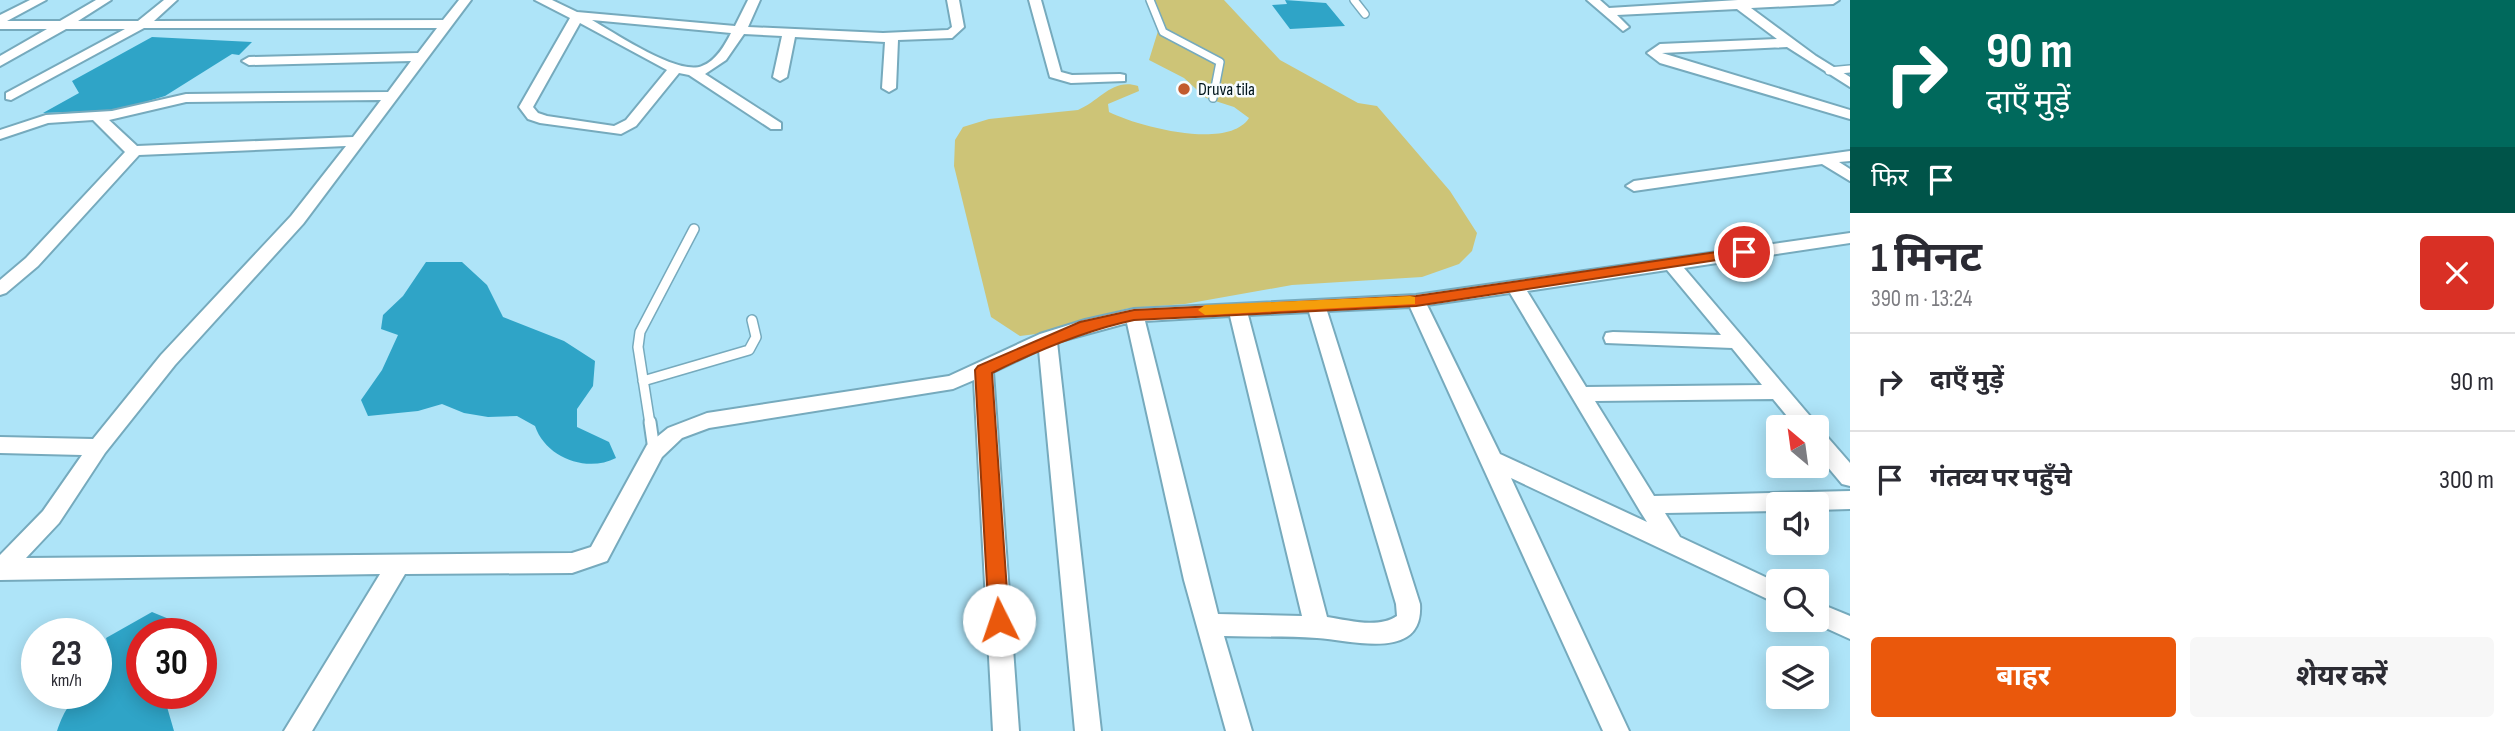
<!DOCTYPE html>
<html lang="hi">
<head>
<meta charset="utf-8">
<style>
  :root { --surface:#fff; --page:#f7f7f7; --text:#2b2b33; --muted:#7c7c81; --line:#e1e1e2; --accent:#ea580c }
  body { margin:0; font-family:"Sofia Sans Condensed","Noto Sans Devanagari",sans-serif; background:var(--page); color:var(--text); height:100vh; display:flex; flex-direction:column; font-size:26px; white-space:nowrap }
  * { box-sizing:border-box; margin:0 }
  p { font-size:23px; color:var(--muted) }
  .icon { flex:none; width:38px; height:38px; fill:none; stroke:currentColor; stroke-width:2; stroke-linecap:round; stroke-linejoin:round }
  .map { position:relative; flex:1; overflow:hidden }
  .drawer { display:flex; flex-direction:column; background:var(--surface); width:665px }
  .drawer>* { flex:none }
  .hud { background:#00695c; color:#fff; overflow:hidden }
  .needle { width:46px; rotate:331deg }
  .fabs { position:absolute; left:1766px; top:415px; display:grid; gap:14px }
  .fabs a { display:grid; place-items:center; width:63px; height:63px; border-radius:7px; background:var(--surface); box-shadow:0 4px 18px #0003; font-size:35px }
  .speed { position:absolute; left:21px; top:618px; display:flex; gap:14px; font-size:35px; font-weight:700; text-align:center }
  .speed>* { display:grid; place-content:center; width:91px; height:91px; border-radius:50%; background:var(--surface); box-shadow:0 4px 18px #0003; line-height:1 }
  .speed small { font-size:18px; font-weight:400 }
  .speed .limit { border:10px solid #d22; background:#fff; color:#111 }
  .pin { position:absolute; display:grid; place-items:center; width:60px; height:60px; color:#fff; margin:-30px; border:4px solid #fff; border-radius:50%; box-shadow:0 2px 7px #0007 }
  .me { position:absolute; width:77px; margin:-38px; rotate:356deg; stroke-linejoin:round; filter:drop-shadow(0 0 5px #0008) }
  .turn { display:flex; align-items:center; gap:24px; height:147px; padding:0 21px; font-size:32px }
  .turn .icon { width:91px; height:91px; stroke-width:2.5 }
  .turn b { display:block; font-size:49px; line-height:60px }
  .then { display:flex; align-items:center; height:66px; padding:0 21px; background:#0003; gap:14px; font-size:26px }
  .round { display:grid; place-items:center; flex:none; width:74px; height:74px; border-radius:7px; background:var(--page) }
  .summary { display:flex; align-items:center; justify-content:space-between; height:119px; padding:0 21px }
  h1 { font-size:42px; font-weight:700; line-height:52px }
  .button { display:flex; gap:14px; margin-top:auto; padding:14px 21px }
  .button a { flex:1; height:80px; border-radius:7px; background:var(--accent); color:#fff; font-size:28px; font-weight:700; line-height:80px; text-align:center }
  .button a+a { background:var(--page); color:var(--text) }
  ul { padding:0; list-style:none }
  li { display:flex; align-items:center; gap:21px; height:98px; padding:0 21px; border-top:2px solid var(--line) }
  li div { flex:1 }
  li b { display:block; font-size:26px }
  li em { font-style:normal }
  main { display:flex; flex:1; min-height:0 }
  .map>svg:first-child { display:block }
  .green { fill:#cdc477 }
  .water { fill:#2fa4c7 }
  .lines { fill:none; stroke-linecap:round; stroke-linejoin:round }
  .service-far2-casing { stroke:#76aabd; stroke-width:10 }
  .service-far1-casing { stroke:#76aabd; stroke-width:12 }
  .service-casing { stroke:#76aabd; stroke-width:15 }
  .minor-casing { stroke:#76aabd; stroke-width:4 }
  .service-far2 { stroke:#fff; stroke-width:7 }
  .service-far1 { stroke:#fff; stroke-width:9 }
  .service { stroke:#fff; stroke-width:11 }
  .minor { fill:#fff; fill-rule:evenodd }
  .route { fill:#ea580c; stroke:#983908; stroke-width:2 }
  .slow { fill:#f59e0b }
  .poi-dot { fill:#c25b2e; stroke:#f7fcfe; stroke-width:2.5 }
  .labels { text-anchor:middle; stroke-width:5; stroke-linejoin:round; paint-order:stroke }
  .far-poi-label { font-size:18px; fill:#02161d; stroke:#f7fcfe; text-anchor:start }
</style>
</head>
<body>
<main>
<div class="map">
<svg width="1850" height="731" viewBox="0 0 1850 731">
  <rect width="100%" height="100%" fill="#aee4f8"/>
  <path class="green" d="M1151 0H1224L1280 60 1358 103 1377 106 1450 191 1477 233 1472 251 1459 264 1422 277 1292 285 1185 304 1129 308 1074 322 1052 332 1020 336 991 317 954 166 955 140 963 127 989 119 1078 110C1100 101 1112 78 1138 86L1139 91 1108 104 1109 112C1137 126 1228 151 1249 118L1234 107 1206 98 1184 78 1149 60 1158 31 1150 11Z"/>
  <path class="water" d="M1285 0 1326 3 1345 26 1290 29 1272 5 1287 4Z
    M152 37 252 42 239 55 232 54 165 96 119 110 43 113 79 93 72 81Z
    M426 262H462L487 285 503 317 564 341 595 361 593 386 577 409V427L609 442 616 458C587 473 546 458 535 426L517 416 488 417 464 413 442 404 418 411 368 416 361 400 382 370 398 335 381 329 383 315 403 296Z
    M152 612 169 619 167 633 142 634V693H163L174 731H57C64 711 72 693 96 693V683L108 673 110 653 106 638Z"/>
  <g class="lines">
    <defs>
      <path id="service-far2" d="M1150 0 1163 32 1220 62 1213 98
        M1354 0 1365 14
        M1829 71 1850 69"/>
      <path id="service-far1" d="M643 381 749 350 756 337 752 320
        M650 424 638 347 640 332 694 229"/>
      <path id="service" d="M650 422 654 450"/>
      <path id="minor" d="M30 0H46L7 21H60L96 0H111L78 21H138L164 0H177L154 21 443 20 459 0H471L303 224 175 365 105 453 59 523 26 558 572 553 591 547 647 445 668 428 707 413 949 376 1040 334 1085 320 1134 309 1416 295 1850 233V243L1684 268 1815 422 1818 427 1816 430V427H1796L1773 399 1595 401 1654 496 1850 491V509L1816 510V504H1778V511L1665 513 1680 537 1778 583V604L1511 478 1629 731H1603L1410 307 1327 311 1420 604C1424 662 1352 640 1317 638 1286 636 1255 637 1224 636L1252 731H1226L1184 580 1127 323 1057 342 1101 731H1075L1039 350 993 372 1019 731H993L974 380 953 389 709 428 682 438 662 457 607 561 572 573 405 574 312 731H284L380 574 0 580V555L43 511 82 455 0 453V437L93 439 161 355 291 216 346 146 139 155 38 266 6 293 0 295V280L26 258 125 152 93 120 48 123 0 139V130L46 115 112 111 186 94 388 92 411 61 249 65 242 61 249 57 418 53 437 28H144L11 100 6 99V93L125 29H66L0 66V56L47 29H0V15ZM381 100 353 137 137 146 109 120 186 102ZM1667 270 1721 335 1613 332 1606 333 1604 338 1606 343 1732 348 1762 385 1586 387 1527 291ZM1510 293 1640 511 1647 522 1500 454 1427 305ZM1309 312 1396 604 1397 616C1378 629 1348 620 1327 617L1248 315ZM1230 316 1302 616 1218 614 1145 321Z
        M535 0H552L577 12 735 26 748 0H760L748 27 883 33 948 30 952 27 947 0H959L964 27 952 38 898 40 896 88 889 92 882 88 885 42 795 37 787 77 780 81 773 77 782 36 744 34 726 60 705 74 781 123V129H771L689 75 679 73 636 126 621 134 540 123 528 119 519 107 570 18ZM592 20 731 33C725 45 716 61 702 66 678 76 615 33 592 20ZM580 23 667 70 626 120 614 126 547 116 538 113 533 107Z
        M1029 0H1041L1061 72 1072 75 1120 74 1125 75V81L1071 83 1050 77Z
        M1587 0H1600L1609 8 1738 0H1839L1833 4 1751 8 1816 56 1850 77V87L1787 47 1662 53 1850 110V119L1660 63 1647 53 1660 44 1777 39 1737 9 1617 15 1629 27 1623 31Z
        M1850 151V161L1839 162 1850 169V181L1822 164 1634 191 1626 186 1634 181Z
        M1816 430 1823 432 1850 463V486L1842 484 1816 453Z
        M1816 602 1850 616V639L1808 620H1816Z"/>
    </defs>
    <use href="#service-far2" class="service-far2-casing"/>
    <use href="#service-far1" class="service-far1-casing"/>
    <use href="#service" class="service-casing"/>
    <use href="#minor" class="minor-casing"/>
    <use href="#service-far2" class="service-far2"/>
    <use href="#service-far1" class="service-far1"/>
    <use href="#service" class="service"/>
    <use href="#minor" class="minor"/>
  </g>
  <path class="route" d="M1744 248 1751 252 1749 255 1416 306 1134 320C1083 331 1038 350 992 373L1009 620 1006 626 999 629 992 626 989 620 975 370 978 366 1080 322 1134 310 1416 296Z"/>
  <path class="slow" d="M1410 296 1415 297V304L1205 315 1198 310 1205 305Z"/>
  <circle class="poi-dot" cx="1184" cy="89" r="7"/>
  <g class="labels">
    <g class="far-poi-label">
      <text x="1198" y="95">Druva tila</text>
    </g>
  </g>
</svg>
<div class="fabs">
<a><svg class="needle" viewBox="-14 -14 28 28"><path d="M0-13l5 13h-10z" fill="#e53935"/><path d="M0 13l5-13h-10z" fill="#7c7c81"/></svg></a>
<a><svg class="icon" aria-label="sound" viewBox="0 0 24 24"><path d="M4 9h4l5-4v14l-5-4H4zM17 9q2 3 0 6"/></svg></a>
<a><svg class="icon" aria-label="search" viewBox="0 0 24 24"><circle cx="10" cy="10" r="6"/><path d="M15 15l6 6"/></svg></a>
<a><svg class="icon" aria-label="layers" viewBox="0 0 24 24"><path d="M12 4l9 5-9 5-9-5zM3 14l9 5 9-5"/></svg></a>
</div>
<div class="speed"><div>23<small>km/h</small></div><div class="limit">30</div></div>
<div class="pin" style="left:1744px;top:252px;background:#d93025"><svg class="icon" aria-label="arrive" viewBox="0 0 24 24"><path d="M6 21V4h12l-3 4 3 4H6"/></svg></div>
<svg class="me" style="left:999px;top:620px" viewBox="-20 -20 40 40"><circle r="19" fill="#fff"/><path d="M0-13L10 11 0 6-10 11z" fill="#ea580c"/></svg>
</div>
<section class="drawer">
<div class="hud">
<div class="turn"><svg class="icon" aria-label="right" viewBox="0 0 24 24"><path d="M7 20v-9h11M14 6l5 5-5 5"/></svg><div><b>90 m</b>दाएँ मुड़ें</div></div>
<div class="then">फिर<svg class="icon" aria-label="arrive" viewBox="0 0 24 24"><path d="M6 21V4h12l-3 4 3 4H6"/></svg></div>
</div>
<div class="summary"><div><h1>1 मिनट</h1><p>390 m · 13:24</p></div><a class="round" style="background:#d93025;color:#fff"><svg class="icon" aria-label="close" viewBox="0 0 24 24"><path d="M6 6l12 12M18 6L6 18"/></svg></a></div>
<ul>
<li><svg class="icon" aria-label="right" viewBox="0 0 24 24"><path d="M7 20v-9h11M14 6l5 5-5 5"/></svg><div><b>दाएँ मुड़ें</b></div><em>90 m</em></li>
<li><svg class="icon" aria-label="arrive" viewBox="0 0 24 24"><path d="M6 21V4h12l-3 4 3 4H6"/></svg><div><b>गंतव्य पर पहुँचे</b></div><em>300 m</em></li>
</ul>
<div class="button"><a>बाहर</a><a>शेयर करें</a></div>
</section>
</main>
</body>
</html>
